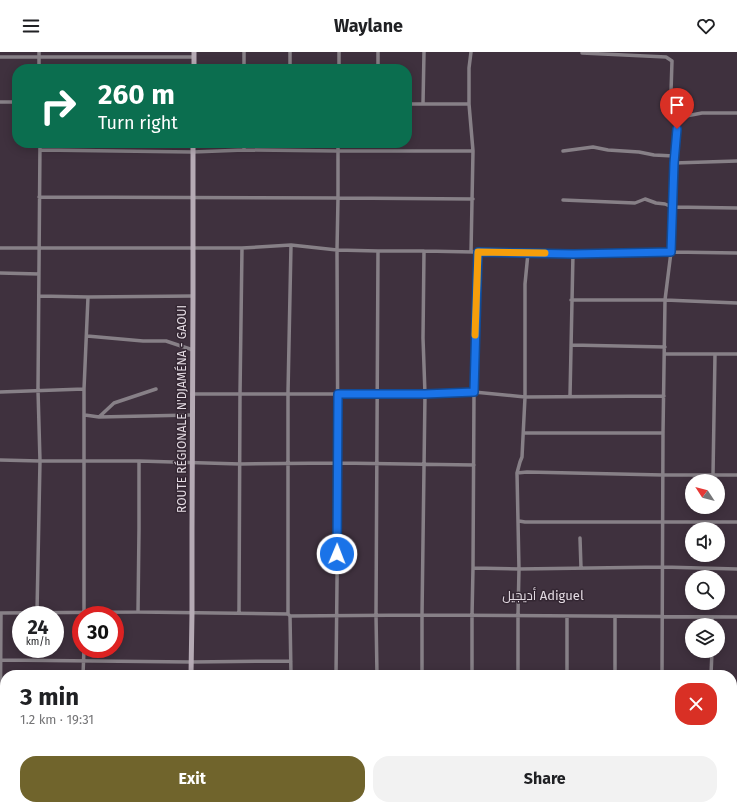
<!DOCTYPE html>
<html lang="en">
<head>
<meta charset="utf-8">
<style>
  :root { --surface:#fff; --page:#f2f2f2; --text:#202124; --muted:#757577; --accent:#70642c }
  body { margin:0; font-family:"Fira Sans",Cairo,sans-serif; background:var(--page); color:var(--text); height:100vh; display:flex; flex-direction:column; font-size:15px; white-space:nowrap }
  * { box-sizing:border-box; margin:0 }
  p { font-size:13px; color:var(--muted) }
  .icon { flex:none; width:22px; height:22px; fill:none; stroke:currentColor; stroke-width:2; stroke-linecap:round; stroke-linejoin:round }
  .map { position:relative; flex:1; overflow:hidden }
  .details { position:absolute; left:0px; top:618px; width:737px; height:140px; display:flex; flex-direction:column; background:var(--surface); border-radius:16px 16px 0 0; box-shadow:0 2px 10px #0003 }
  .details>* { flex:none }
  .guide { position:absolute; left:12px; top:12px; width:400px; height:84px; border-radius:16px; box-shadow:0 2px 10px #0003; background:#0b6e4f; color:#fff; overflow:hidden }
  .needle { width:26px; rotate:306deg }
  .controls { position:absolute; left:685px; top:422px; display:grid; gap:8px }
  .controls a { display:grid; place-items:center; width:40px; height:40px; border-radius:50%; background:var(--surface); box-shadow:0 2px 10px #0003; font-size:20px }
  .speed { position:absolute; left:12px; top:554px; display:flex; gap:8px; font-size:20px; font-weight:700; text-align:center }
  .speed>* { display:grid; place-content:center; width:52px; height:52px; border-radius:50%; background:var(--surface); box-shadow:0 2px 10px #0003; line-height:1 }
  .speed small { font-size:10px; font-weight:400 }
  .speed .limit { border:6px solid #d22; background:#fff; color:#111 }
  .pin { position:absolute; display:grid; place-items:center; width:34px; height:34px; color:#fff; margin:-41px -17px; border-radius:50% 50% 50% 0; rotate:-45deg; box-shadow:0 0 4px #0007 }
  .pin .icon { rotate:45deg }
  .me { position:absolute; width:44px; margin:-22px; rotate:1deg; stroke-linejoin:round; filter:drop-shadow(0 0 3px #0008) }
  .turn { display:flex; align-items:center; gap:14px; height:84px; padding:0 20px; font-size:18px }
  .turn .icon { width:52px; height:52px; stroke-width:2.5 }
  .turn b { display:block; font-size:28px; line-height:34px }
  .round { display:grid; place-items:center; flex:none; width:42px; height:42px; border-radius:16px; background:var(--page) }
  .headline { display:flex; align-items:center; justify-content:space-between; height:68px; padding:0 20px }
  h1 { font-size:24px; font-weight:700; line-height:30px }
  .cta { display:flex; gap:8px; margin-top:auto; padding:8px 20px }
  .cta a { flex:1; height:46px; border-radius:16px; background:var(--accent); color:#fff; font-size:16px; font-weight:700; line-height:46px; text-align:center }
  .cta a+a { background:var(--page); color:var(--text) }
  header { display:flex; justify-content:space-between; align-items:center; height:52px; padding:0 20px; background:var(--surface); font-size:18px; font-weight:700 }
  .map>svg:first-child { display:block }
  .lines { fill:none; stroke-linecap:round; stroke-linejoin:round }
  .street { stroke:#878087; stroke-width:3.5 }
  .secondary { stroke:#b5aab4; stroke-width:5 }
  .route-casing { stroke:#114b97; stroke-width:10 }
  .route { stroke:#1a73e8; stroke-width:7 }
  .slow { stroke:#f59e0b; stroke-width:7 }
  .labels { text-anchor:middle; stroke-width:3; stroke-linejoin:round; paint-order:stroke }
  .street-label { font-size:12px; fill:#e3dae2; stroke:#342733 }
  .neighbourhood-label { font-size:13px; fill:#e3dae2; stroke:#342733 }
</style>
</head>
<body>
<header><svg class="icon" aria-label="menu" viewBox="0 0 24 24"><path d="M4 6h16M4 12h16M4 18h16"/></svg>Waylane<svg class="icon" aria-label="heart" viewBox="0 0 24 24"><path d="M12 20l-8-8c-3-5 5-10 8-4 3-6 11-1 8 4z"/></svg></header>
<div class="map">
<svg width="737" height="758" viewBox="0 0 737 758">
  <rect width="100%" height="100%" fill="#3f313e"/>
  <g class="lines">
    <path class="street" d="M39 0V17
      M244 0V17
      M290 0V17
      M471 0 469 16V52L473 99 471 200
      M582 1 666 5 672 9 671 40 675 51 679 64 674 111 671 200 665 248 663 381 662 623
      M0 5H194
      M339 17V0
      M378 17V0
      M0 50H17
      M407 52H469
      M423 52 424 0
      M679 64H686L702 61H737
      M244 91V98
      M40 98 193 100 244 98 338 99H473
      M563 99 593 95 608 98 639 100 654 103 674 104
      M674 111 737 109
      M39 145 338 146 473 147
      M563 148 635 151 645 147 656 151 665 152 672 155 737 156
      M0 196H242L291 193 337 198 378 199H424L573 202 671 200 737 201
      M0 221 39 222
      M39 244 88 245 193 244
      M571 248H665L737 251
      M87 284 143 289H166L193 298
      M571 293 665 295
      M665 302H737
      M0 340 84 337
      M192 342H425L474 340 525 345 664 344
      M570 344 573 202
      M85 363 99 365 192 363
      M99 365 114 351 156 337
      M524 381H663
      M0 408 40 409H139L240 412 338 411 474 413
      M517 421 527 420 663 423H737
      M713 423 715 302
      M519 469 525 470H737
      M580 486 581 516
      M473 516 519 517 663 515 737 517
      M37 560 40 409 38 338 40 91
      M138 560 139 477V409
      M0 561 138 560 288 562 290 564 422 563 737 565
      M239 561 240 342 242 196
      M84 562V337L88 245
      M288 562V341L291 193
      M290 564 291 623
      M712 573V565
      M0 608 191 610 291 609
      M83 623 84 597
      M336 623 338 441 337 198 338 146V91
      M377 623 376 563 378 199
      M422 623V563L425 342 423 286 424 199
      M472 623V564L473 516 474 340 478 200
      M518 623V563L519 517 517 421 520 410 522 405 525 345V232L528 201
      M567 623V564
      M615 623V565
      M711 623 712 599
      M732 708H737
      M0 719 1 561
      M0 751H5
      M519 755H737
      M82 758V753
      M141 758V753
      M247 758V753
      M334 758 335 753
      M375 758V753
      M421 758V753
      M471 758V753"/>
    <path class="secondary" d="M194 0V17
      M191 623 192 561V477L193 244V91
      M191 753V758"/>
  </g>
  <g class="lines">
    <defs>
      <path id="route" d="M337 502 338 342H425L474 340 478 200 573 202 671 200 674 111 677 77"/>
    </defs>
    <use href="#route" class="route-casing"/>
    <use href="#route" class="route"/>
    <path class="slow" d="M475 283 478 200 545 201"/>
  </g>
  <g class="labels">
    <g class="street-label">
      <text transform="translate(182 357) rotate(-90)" y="4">ROUTE RÉGIONALE N'DJAMÉNA - GAOUI</text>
    </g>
    <g class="neighbourhood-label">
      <text x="543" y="548">أديجيل Adiguel</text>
    </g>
  </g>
</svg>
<div class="controls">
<a><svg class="needle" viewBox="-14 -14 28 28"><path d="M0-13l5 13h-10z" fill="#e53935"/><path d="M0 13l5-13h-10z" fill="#757577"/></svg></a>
<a><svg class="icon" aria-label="sound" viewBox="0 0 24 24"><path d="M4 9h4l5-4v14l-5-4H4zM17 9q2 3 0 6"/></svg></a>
<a><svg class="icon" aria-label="search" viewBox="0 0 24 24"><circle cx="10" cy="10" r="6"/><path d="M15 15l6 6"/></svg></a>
<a><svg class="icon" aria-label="layers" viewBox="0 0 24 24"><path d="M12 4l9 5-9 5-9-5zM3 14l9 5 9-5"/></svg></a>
</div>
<div class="speed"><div>24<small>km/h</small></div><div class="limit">30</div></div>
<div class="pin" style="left:677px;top:77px;background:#d93025"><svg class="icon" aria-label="arrive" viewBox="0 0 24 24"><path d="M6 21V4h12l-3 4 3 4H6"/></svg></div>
<svg class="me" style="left:337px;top:502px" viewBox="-20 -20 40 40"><circle r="17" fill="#1a73e8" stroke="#fff" stroke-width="3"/><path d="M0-11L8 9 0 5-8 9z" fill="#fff"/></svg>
<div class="guide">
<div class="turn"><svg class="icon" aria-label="right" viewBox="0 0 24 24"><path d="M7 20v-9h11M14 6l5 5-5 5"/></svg><div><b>260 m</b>Turn right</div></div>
</div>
<section class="details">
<div class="headline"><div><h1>3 min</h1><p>1.2 km · 19:31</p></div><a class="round" style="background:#d93025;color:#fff"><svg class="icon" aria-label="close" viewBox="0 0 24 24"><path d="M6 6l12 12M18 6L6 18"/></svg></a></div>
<div class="cta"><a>Exit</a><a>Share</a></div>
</section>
</div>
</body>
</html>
